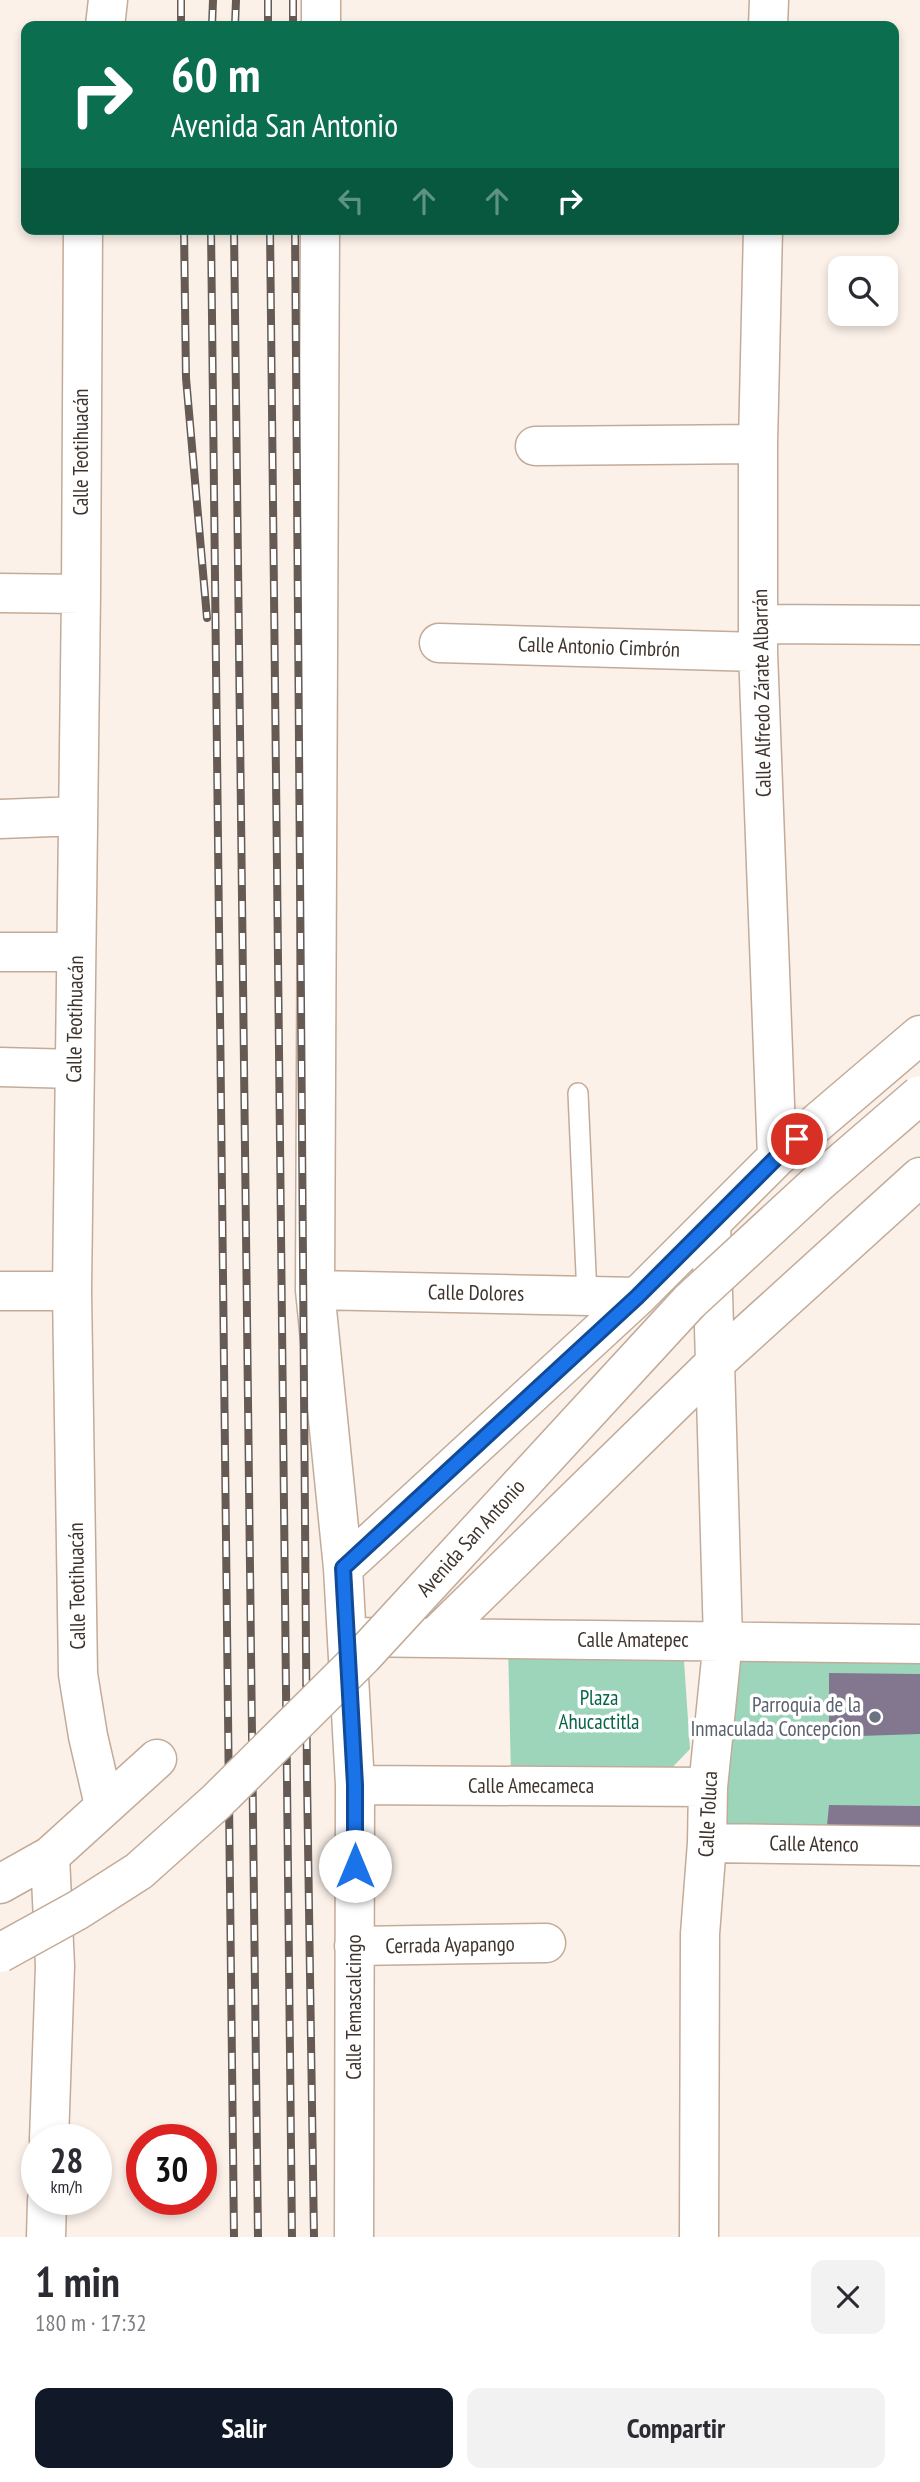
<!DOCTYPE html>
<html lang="es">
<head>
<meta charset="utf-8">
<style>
  :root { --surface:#fff; --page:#f2f2f3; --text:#2b2b33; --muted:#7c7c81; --accent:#111827 }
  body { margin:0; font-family:"PT Sans Narrow",sans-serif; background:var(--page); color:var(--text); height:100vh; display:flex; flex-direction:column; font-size:26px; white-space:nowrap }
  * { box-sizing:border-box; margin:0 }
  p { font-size:23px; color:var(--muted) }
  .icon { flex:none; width:38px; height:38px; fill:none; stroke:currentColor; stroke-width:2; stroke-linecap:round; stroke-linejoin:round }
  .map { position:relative; height:2237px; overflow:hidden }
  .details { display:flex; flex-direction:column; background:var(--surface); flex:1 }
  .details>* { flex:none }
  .hud { position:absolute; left:21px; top:21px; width:878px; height:214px; border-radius:14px; box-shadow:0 4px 10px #0003; background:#0b6e4f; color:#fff; overflow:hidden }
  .tools { position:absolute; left:828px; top:256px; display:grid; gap:14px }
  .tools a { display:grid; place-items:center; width:70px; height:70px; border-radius:14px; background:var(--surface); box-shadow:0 4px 10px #0003; font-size:35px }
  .speed { position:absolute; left:21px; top:2124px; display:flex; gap:14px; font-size:35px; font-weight:700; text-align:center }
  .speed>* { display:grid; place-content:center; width:91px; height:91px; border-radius:50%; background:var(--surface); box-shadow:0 4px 10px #0003; line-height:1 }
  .speed small { font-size:18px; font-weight:400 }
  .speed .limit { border:10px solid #d22; background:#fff; color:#111 }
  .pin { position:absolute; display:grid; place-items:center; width:60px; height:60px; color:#fff; margin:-30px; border:4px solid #fff; border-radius:50%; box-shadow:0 2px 7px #0007 }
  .me { position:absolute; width:77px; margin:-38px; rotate:0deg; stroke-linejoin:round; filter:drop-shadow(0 0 5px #0008) }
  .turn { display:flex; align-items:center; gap:24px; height:147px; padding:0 35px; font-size:32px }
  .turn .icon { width:91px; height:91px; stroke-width:2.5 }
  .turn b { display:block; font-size:49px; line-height:60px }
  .lanes { display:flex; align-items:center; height:66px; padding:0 35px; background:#0003; justify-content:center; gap:35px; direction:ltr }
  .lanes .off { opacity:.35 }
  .round { display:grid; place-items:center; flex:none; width:74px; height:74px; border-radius:14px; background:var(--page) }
  .overview { display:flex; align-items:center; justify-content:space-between; height:119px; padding:0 35px }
  h1 { font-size:42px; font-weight:600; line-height:52px }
  .action { display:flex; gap:14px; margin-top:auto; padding:14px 35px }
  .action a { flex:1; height:80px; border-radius:14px; background:var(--accent); color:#fff; font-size:28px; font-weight:600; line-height:80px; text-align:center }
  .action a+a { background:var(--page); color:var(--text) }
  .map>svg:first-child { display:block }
  .green { fill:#9dd5bb }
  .building { fill:#82778f }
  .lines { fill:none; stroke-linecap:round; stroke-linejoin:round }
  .service-casing { stroke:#c3ab99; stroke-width:22 }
  .minor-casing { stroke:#c3ab99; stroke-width:41 }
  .service { stroke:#fff; stroke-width:19 }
  .minor { stroke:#fff; stroke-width:38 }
  .rail-casing { stroke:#655b54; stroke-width:8 }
  .rail { stroke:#fff; stroke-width:5; stroke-dasharray:16; stroke-linecap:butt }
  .secondary-bridge-casing { stroke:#c3ab99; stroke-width:41; stroke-linecap:butt }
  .secondary-bridge { stroke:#fff; stroke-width:38 }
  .route-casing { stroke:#114b97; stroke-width:18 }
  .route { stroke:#1a73e8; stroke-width:12 }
  .worship-dot { fill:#6b7280; stroke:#fff; stroke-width:2.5 }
  .labels { text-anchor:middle; stroke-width:7; stroke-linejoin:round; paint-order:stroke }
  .street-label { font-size:21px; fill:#3e342d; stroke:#fff }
  .park-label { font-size:21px; fill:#096548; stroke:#fff }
  .worship-label { font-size:21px; fill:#5b616d; stroke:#fff; text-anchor:end }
</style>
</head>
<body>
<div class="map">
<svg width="920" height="2237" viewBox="0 0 920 2237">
  <rect width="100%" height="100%" fill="#fbf1e9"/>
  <path class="green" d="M508 1643 683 1646 690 1749 665 1775 511 1777Z
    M731 1648H920V1843L707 1835Z"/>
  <path class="building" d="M829 1673 920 1674V1734L829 1737Z
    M829 1805 920 1806V1846L774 1843 775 1824 827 1826Z"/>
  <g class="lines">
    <defs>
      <path id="service" d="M578 1093 587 1296"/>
      <path id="minor" d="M105 26 108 0
        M321 26V0
        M768 26 769 0
        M83 229 81 594 72 1291 78 1674 88 1736 104 1805
        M320 229 315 1290 343 1568 355 1785 354 2237
        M763 229 758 444V652L777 1157
        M535 446 758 444
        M0 593 81 594
        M759 624 920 625
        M439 643 758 652
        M0 819 78 816
        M0 952H76
        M0 1067 75 1069
        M315 1290 637 1297
        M0 1291H72
        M343 1568 637 1297 777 1157 920 1035
        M352 1637 920 1644
        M434 1638 715 1363 920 1177
        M355 1785 708 1787
        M707 1843 920 1846
        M0 1884 50 1856 157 1759
        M354 1946 546 1943
        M49 2140 55 1966 50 1856
        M46 2237 47 2200
        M699 2237 700 1934 707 1843 708 1787 723 1640 711 1223"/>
    </defs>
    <use href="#service" class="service-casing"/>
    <use href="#minor" class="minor-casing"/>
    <use href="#service" class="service"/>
    <use href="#minor" class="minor"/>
    <defs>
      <path id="rail" d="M181 0V26
        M268 0V26
        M293 0V26
        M212 26 213 0
        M235 26 236 0
        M184 229 186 378 207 618
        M211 229 234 2237
        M234 229 258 2237
        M270 229 292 2237
        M295 229 307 1777 314 2237"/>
    </defs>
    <use href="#rail" class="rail-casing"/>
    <use href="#rail" class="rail"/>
    <defs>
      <path id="secondary-bridge" d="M0 1953 78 1910 139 1871 216 1802 363 1656 689 1302 819 1182 920 1095"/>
    </defs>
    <use href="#secondary-bridge" class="secondary-bridge-casing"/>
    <use href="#secondary-bridge" class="secondary-bridge"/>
  </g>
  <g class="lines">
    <defs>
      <path id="route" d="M355 1866V1785L343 1568 637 1297 777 1157 797 1139"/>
    </defs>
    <use href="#route" class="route-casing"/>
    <use href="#route" class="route"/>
  </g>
  <circle class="worship-dot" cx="875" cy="1717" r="7"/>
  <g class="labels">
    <g class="street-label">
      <text transform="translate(81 452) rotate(-90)" y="7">Calle Teotihuacán</text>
      <text transform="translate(599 647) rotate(2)" y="7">Calle Antonio Cimbrón</text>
      <text transform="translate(762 693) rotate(-91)" y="7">Calle Alfredo Zárate Albarrán</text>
      <text transform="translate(75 1019) rotate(-89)" y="7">Calle Teotihuacán</text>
      <text transform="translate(476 1293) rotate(1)" y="7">Calle Dolores</text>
      <text transform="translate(471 1538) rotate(-48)" y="7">Avenida San Antonio</text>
      <text transform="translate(77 1586) rotate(-91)" y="7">Calle Teotihuacán</text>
      <text x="633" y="1647">Calle Amatepec</text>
      <text x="531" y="1793">Calle Amecameca</text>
      <text transform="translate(708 1814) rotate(-87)" y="7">Calle Toluca</text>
      <text transform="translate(814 1844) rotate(1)" y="7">Calle Atenco</text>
      <text transform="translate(450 1945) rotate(-1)" y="7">Cerrada Ayapango</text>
      <text transform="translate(354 2007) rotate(-90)" y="7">Calle Temascalcingo</text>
    </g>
    <g class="park-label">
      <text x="599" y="1705">Plaza<tspan x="599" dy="24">Ahucactitla</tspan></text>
    </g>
    <g class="worship-label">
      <text x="861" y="1712">Parroquia de la<tspan x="861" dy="24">Inmaculada Concepcion</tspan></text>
    </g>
  </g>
</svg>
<div class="tools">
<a><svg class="icon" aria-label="search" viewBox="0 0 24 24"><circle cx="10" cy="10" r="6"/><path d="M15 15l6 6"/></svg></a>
</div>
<div class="speed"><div>28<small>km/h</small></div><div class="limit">30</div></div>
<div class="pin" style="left:797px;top:1139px;background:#d93025"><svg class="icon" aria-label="arrive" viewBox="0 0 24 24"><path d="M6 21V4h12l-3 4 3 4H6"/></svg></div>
<svg class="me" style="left:355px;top:1866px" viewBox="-20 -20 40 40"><circle r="19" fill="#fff"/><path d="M0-13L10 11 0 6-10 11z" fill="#1a73e8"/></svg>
<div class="hud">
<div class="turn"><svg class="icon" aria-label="right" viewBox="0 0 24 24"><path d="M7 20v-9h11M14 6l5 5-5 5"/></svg><div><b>60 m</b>Avenida San Antonio</div></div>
<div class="lanes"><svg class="icon off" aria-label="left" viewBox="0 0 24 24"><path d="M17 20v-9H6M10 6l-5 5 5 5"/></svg><svg class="icon off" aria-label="ahead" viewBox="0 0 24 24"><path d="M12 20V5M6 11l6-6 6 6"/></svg><svg class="icon off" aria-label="ahead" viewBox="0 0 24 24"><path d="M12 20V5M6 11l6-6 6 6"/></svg><svg class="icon" aria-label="right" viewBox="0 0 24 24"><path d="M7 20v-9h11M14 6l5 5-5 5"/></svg></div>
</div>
</div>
<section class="details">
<div class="overview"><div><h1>1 min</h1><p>180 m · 17:32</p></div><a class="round"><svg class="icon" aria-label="close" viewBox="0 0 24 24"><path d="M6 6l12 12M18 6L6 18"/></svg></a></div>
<div class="action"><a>Salir</a><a>Compartir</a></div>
</section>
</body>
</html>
